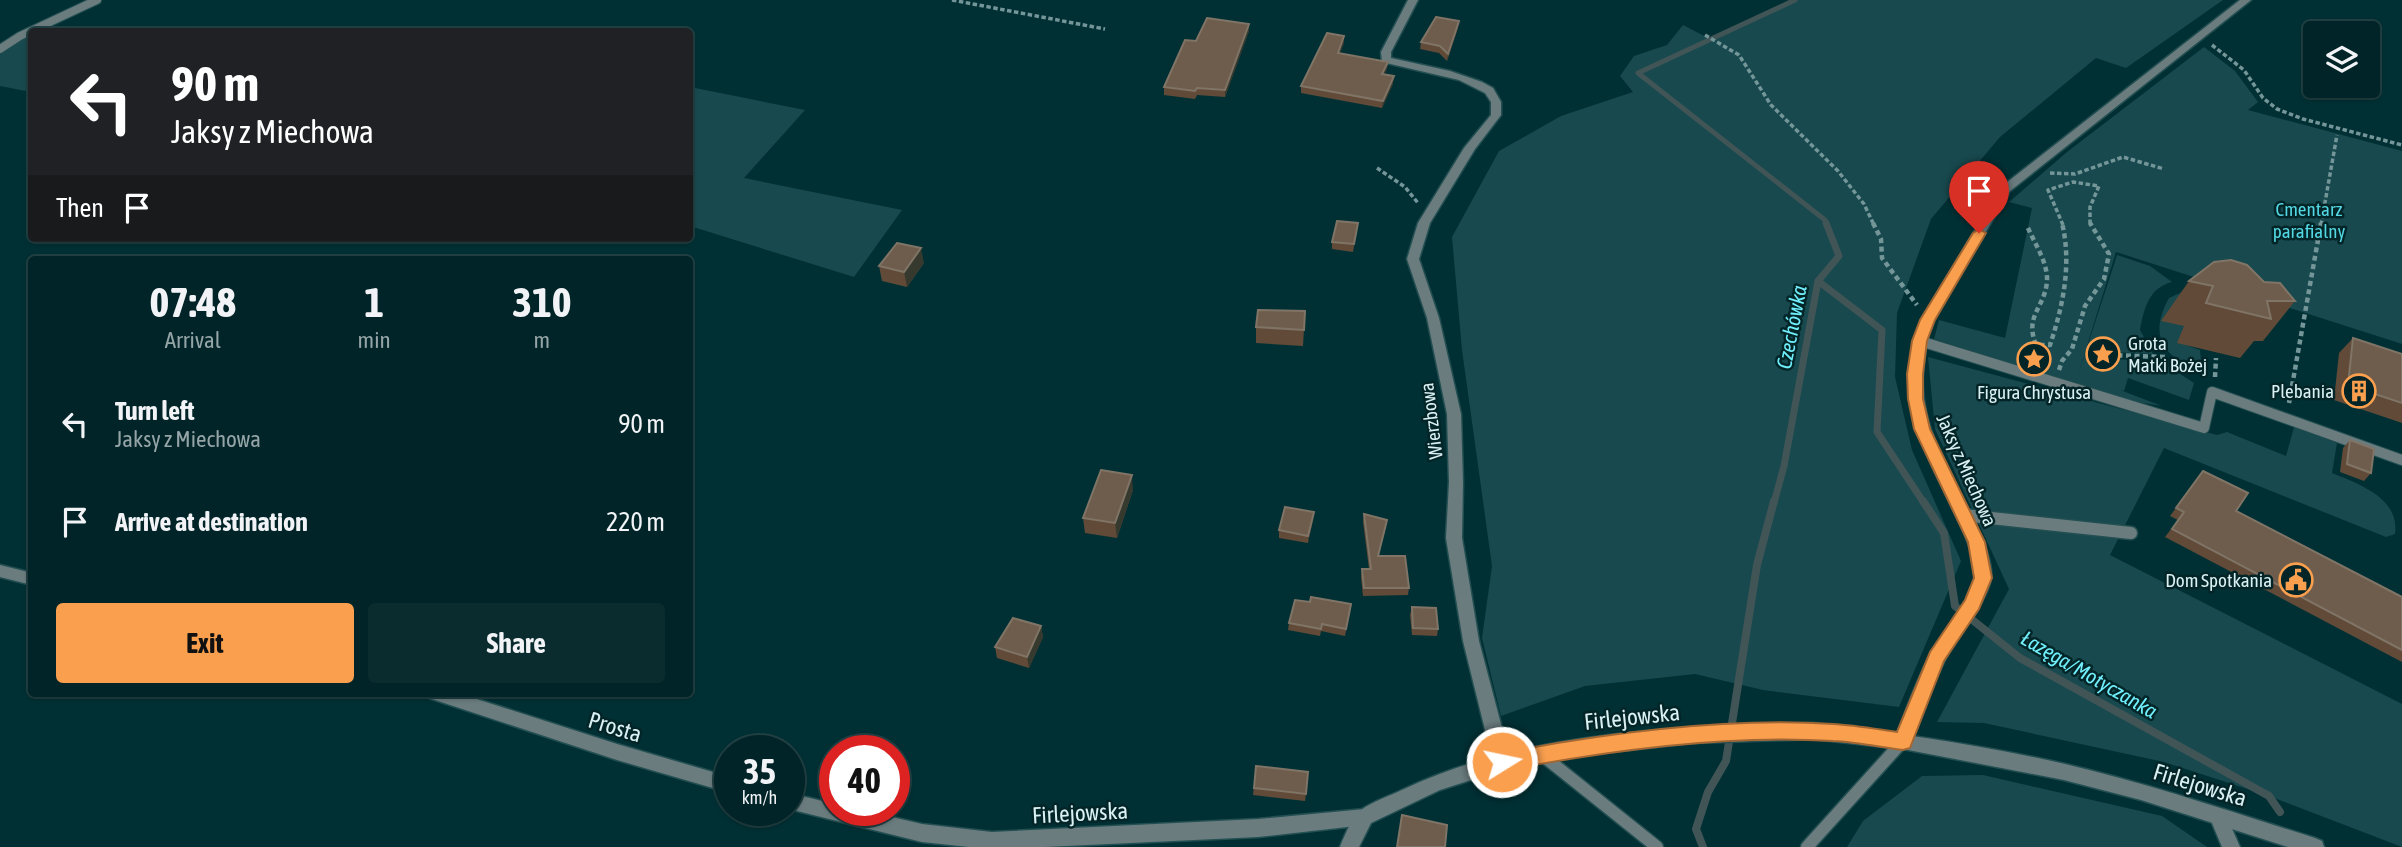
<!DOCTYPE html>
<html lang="en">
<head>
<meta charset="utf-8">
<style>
  :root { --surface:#002427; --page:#0a2c2f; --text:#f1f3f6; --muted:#95a4a7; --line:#224144; --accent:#fa9f4e }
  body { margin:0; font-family:"Asap Condensed",sans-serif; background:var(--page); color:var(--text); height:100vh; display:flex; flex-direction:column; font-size:26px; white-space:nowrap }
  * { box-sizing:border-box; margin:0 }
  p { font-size:23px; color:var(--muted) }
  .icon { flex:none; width:38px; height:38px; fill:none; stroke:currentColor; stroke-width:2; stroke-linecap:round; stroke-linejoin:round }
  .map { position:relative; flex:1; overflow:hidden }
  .sheet { position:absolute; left:28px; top:256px; width:665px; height:441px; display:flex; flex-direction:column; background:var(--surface); border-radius:7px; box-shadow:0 2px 5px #0004,0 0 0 2px var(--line) }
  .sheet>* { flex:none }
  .banner { position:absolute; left:28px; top:28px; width:665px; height:214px; border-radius:7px; box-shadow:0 2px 5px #0004,0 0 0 2px var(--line); background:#202124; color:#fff; overflow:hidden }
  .tools { position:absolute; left:2303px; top:21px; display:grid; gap:14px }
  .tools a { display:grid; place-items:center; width:77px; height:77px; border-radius:7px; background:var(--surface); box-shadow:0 2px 5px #0004,0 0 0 2px var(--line); font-size:35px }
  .speed { position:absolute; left:714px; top:735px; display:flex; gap:14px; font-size:35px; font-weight:700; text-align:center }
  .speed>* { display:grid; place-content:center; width:91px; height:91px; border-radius:50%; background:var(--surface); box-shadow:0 2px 5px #0004,0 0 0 2px var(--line); line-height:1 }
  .speed small { font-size:18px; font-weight:400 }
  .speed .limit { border:10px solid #d22; background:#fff; color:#111 }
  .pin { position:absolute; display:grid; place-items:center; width:60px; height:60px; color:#fff; margin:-72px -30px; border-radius:50% 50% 50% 0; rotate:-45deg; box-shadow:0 0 7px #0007 }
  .pin .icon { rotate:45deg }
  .me { position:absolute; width:77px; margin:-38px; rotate:80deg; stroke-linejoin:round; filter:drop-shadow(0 0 5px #0008) }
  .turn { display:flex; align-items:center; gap:24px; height:147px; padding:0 28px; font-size:32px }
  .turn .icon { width:91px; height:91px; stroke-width:2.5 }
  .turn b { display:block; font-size:49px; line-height:60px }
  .then { display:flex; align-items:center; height:66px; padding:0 28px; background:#0003; gap:14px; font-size:26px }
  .eta { display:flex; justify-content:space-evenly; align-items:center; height:119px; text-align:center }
  .eta b { font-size:42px; font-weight:700; line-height:49px }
  .cta { display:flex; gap:14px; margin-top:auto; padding:14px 28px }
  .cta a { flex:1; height:80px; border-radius:7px; background:var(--accent); color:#111; font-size:28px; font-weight:700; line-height:80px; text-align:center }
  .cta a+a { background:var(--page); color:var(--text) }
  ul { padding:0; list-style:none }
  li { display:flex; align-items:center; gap:21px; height:98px; padding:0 28px }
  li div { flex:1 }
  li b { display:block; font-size:26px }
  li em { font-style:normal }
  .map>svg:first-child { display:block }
  .green { fill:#18494e }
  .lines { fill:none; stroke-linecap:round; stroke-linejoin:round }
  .stream-far2 { stroke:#415557; stroke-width:5 }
  .stream-far1 { stroke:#415557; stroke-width:7 }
  .stream { stroke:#415557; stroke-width:8 }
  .service-far2-casing { stroke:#234f52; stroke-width:10 }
  .service-far1-casing { stroke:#234f52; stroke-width:12 }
  .service-casing { stroke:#234f52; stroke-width:15 }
  .minor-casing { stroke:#234f52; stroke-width:3 }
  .tertiary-casing { stroke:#234f52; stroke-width:3 }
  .path-far1 { stroke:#749699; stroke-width:3.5; stroke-dasharray:4.5 2.5; stroke-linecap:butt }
  .path { stroke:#749699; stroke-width:4.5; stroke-dasharray:5 3.5; stroke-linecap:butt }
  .service-far2 { stroke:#6a7c7e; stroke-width:8 }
  .service-far1 { stroke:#6a7c7e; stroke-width:10 }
  .service { stroke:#6a7c7e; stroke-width:12 }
  .minor { fill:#6a7c7e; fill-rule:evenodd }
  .tertiary { fill:#6a7c7e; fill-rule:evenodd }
  .wall { fill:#614b38 }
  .shaded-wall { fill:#35392e }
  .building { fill:#6e5d4c; stroke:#7f7466; stroke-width:2 }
  .route { fill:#fa9f4e; stroke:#a26733; stroke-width:2 }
  .labels { text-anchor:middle; stroke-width:5; stroke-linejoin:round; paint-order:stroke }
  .park-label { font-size:19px; fill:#53d7e3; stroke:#032528 }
  .poi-label { font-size:19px; fill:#daf0f2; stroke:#032528; text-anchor:end }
  .street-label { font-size:19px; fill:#daf0f2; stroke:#032528 }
  .water-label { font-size:21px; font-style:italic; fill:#70f0fc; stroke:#032528 }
  .near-street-label { font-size:23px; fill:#daf0f2; stroke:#032528 }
</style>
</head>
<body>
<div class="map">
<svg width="2402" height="847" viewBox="0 0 2402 847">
  <rect width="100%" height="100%" fill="#003034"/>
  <path class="green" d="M1795 0H2223L2126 68 2096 58 2000 137 1931 219 1897 313 1895 377 1912 450 1961 561 1899 707 1763 690 1695 674 1585 686 1501 716 1482 638 1492 566 1462 350 1452 237 1499 151 1561 116 1633 92 1620 76 1634 56 1667 45 1683 25 1710 39Z
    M31 33V92L0 86V54Z
    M2204 47 2235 71 2258 102 2248 110 2402 151V344L2116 252 2078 375 2117 255 2150 266 2172 282C2149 288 2144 308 2140 330L2153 354 2110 352 2099 346 2095 354 2107 359 2160 361 2194 383 2189 400 2128 378 2124 391 2120 390 2162 406 2131 401 1934 339 1939 320 2005 338 2032 208 2009 202 2067 152Z
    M690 87 805 110 744 178 902 210 854 277 690 226Z
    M2182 292 2185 326 2178 342 2200 350 2202 373C2165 357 2147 338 2169 298Z
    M1928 357 2217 435 2227 432 2286 456 2294 427 2337 443 2332 473C2359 484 2400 498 2395 534L2386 537 2164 448 2110 555 2402 704V847L2269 796 2164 762 1984 723 1937 722 2009 589 1935 429Z
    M1983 775 2162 816 2207 847H1847L1863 821 1922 776Z"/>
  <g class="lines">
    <path class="stream-far2" d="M1795 0 1638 73 1825 220 1827 225"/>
    <path class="stream-far1" d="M1818 281 1882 330 1877 432 1924 503
      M1774 503 1784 466 1818 281 1839 256 1826 223"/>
    <path class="stream" d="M1923 501 1944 533 1955 606 2020 658 2269 796 2280 812
      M1703 847 1696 829 1708 792 1726 761 1757 565 1774 501"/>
    <defs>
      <path id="service-far2" d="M0 49 20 36 97 0"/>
      <path id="service-far1" d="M1920 341 2204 428 2212 392 2402 460"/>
      <path id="service" d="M1963 515 2131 533
        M1542 755 1657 847
        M1807 847 1903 741"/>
      <path id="minor" d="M1408 0H1418L1391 52V58L1450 71 1482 82 1493 88 1501 102V115L1475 149 1430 223 1419 259 1439 318 1461 414 1463 482 1462 538 1479 641 1511 762 1508 768 1502 770 1496 768 1493 762 1463 641 1446 538 1449 482 1447 414 1427 318 1407 259 1418 223 1464 148 1491 115V102L1485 93 1459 80 1382 62 1381 52Z
        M2240 0H2251L2010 191 1933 320C1905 406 1938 447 1974 522 1981 536 1993 562 1991 578 1988 601 1954 640 1944 662 1930 689 1922 719 1909 746L1903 749 1897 746 1894 741C1906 712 1916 679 1932 652 1943 633 1972 598 1975 578 1977 563 1966 536 1959 522 1924 447 1892 406 1921 320L2001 187Z
        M0 565 32 573V585L0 577Z
        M427 693H458L617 744 730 777V793L617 760 435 700 429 698Z
        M789 793 835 804V810H862L922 824 992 832 1258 819 1365 809 1371 811 1374 817 1371 823 1365 825 1258 837 1045 847H969L922 842 789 809Z
        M2218 808 2224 810 2240 847H2222L2209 816 2212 810Z"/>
      <path id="tertiary" d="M1813 723C1898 733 1982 745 2065 764 2150 784 2232 812 2315 838L2322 841 2324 847H2288L2141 800 2064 780 1903 749 1813 739 1692 743 1575 756 1502 770 1440 790 1371 823 1359 847H1340C1344 837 1352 817 1361 810 1373 801 1390 796 1404 789 1530 730 1676 728 1813 723Z"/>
    </defs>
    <use href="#service-far2" class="service-far2-casing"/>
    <use href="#service-far1" class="service-far1-casing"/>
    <use href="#service" class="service-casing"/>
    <use href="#minor" class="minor-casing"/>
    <use href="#tertiary" class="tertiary-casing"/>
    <path class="path-far1" d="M952 0 1105 29
      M1705 35 1739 55 1771 105 1838 171 1864 204 1874 225
      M2212 45 2244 70 2263 98 2277 109 2303 119 2402 145
      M1377 168 1405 187 1418 203
      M2050 173 2075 174 2123 157 2164 169
      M2063 225 2048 190 2073 182 2099 186 2090 207V225
      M2321 225 2337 135"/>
    <path class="path" d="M1873 223 1881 239 1882 258 1917 305
      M2028 228C2035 244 2048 263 2047 281 2045 308 2024 315 2036 345H2050C2063 306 2072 264 2062 223
      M2109 355 2165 357
      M2059 370 2062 361 2072 349 2085 306 2104 279 2109 254 2090 223
      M2215 377 2216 358
      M2289 403 2321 223"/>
    <use href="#service-far2" class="service-far2"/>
    <use href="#service-far1" class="service-far1"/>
    <use href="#service" class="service"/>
    <use href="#minor" class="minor"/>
    <use href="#tertiary" class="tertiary"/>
  </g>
  <path class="wall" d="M1458 28 1447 61 1439 53 1420 49 1421 42Z
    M1249 31 1225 97 1197 95 1195 99 1164 95V87L1196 41Z
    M1344 43 1340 53 1387 69 1384 75 1393 84 1382 108 1301 93V86Z
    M1358 223 1353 252 1332 249V242Z
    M924 263 907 287 882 281 879 266Z
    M2189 281 2264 282 2295 301 2263 341H2254L2240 358 2177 343 2184 326 2161 321Z
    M1305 311 1303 346 1256 343V327Z
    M2353 338 2402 354V423L2334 400 2339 353Z
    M2350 440 2371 473 2364 481 2340 472 2343 448Z
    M2203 471 2236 511 2402 597V662L2165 537 2178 520 2170 516Z
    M1133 490 1117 538 1085 533 1083 518Z
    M1364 514 1386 527 1378 556 1409 588 1408 595 1363 596 1361 577 1362 569H1369L1363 522Z
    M1313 520 1308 543 1279 538V530Z
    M1310 602 1351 604 1345 636 1321 631 1320 636 1288 630 1289 623Z
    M1412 607 1438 629 1437 636 1412 635 1410 615Z
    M1041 626 1043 637 1029 668 997 658 995 647Z
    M1256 766 1306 794 1305 801 1253 795Z"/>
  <path class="shaded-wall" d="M1459 21 1458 28 1447 61 1448 54Z
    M1249 24V31L1225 97V90Z
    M1344 36V43L1338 60V53Z
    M1388 62 1387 69 1381 82 1382 74Z
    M1394 76 1393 84 1382 108 1383 101Z
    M921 248 924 263 907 287 904 272Z
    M1132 475 1133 490 1117 538 1115 523Z
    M1314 512 1313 520 1308 543V536Z
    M1041 626 1043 637 1029 668 1027 657Z"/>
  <path class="building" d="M1436 17 1459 21 1448 54 1440 46 1421 42Z
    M1207 18 1249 24 1225 90 1197 88 1195 91 1164 87 1185 40 1196 41Z
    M1327 33 1344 36 1338 53 1388 62 1382 74 1394 76 1383 101 1301 86Z
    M1337 221 1358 223 1354 244 1332 242Z
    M897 243 921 248 904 272 879 266Z
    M2231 260 2247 265 2264 282 2280 283 2295 301H2267L2271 319 2206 303 2213 286 2189 281 2214 262Z
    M1258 310 1305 311 1304 330 1256 327Z
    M2353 338 2402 354V403L2348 385Z
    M2350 440 2374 449 2371 473 2347 464Z
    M1101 470 1132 475 1115 523 1083 518Z
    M2203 471 2248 493 2236 511 2402 597V650L2172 529 2184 512 2176 508Z
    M1285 507 1314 512 1308 536 1279 530Z
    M1364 514 1387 520 1378 556H1405L1409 588H1364L1362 569H1371Z
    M1311 597 1351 604 1346 629 1322 624 1321 629 1289 623 1295 600 1310 602Z
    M1412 607 1436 608 1438 629 1413 628Z
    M1013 618 1041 626 1027 657 995 647Z
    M1256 766 1308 772 1306 794 1254 788Z
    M1402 815 1447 825 1445 847H1397Z"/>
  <path class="route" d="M1979 229 1986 233 1935 320 1927 341 1923 374V399L1930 429 1985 542 1992 578 1979 609 1944 661 1910 748 1903 750C1880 747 1856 742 1833 741 1728 734 1605 751 1502 771L1495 768 1492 762 1495 756 1502 753C1607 733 1726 717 1833 724 1854 725 1876 729 1897 732L1930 652 1965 600 1974 578 1968 542 1914 429 1908 399 1907 374 1912 341 1920 320 1973 233Z"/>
  <defs>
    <symbol id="sight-ring" viewBox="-11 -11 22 22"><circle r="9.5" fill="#032528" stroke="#fa9f4e" stroke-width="1.5"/><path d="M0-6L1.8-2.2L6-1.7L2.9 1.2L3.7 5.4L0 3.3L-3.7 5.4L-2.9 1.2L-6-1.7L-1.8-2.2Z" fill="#fa9f4e"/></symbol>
    <symbol id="building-ring" viewBox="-11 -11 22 22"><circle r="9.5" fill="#032528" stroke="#fa9f4e" stroke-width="1.5"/><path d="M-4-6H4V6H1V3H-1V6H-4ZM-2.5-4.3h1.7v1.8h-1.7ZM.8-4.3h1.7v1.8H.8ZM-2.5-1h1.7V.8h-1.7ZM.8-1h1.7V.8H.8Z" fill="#fa9f4e"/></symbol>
    <symbol id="civic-ring" viewBox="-11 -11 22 22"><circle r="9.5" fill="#032528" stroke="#fa9f4e" stroke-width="1.5"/><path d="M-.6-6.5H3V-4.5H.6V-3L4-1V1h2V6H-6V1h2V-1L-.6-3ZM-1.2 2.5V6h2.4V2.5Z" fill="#fa9f4e"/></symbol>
  </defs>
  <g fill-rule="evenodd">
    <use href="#sight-ring" x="2084" y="335" width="38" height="38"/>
    <use href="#sight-ring" x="2015" y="340" width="38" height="38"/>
    <use href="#building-ring" x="2340" y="372" width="38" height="38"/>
    <use href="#civic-ring" x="2277" y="561" width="38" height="38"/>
  </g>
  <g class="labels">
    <g class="park-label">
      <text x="2309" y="216">Cmentarz<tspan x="2309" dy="22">parafialny</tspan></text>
    </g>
    <g class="poi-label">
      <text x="2128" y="350" text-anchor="start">Grota<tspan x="2128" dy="22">Matki Bożej</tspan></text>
      <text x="2334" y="398">Plebania</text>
      <text x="2034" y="399" text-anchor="middle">Figura Chrystusa</text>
      <text x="2272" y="587">Dom Spotkania</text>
    </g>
    <g class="street-label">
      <text transform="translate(1431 421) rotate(-97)" y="7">Wierzbowa</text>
      <text transform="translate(1967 470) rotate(66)" y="7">Jaksy z Miechowa</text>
    </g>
    <g class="water-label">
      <text transform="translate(1792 327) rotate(-79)" y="7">Czechówka</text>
      <text transform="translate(2089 675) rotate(30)" y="7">Łazęga/Motyczanka</text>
    </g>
    <g class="near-street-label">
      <text transform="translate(1632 717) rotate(-6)" y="8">Firlejowska</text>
      <text transform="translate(615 727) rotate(17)" y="8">Prosta</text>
      <text transform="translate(2200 785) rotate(17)" y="8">Firlejowska</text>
      <text transform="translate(1080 813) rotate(-3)" y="8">Firlejowska</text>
    </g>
  </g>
</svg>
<div class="tools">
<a><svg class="icon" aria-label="layers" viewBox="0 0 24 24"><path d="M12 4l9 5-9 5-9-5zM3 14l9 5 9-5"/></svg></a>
</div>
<div class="speed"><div>35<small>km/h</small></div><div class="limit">40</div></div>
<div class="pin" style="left:1979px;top:233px;background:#d93025"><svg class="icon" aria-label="arrive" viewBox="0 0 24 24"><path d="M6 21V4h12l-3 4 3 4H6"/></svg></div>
<svg class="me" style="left:1502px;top:762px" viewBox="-20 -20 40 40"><circle r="17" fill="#fa9f4e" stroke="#fff" stroke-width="3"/><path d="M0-11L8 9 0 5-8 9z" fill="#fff"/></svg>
<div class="banner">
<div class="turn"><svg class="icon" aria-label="left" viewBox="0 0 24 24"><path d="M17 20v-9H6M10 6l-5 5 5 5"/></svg><div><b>90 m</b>Jaksy z Miechowa</div></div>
<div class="then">Then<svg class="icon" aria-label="arrive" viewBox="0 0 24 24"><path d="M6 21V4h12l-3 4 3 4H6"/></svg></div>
</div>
<section class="sheet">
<div class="eta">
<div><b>07:48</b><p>Arrival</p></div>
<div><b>1</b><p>min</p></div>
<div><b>310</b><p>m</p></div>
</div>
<ul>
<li><svg class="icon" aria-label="left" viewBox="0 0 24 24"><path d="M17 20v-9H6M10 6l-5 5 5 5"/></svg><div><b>Turn left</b><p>Jaksy z Miechowa</p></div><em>90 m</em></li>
<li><svg class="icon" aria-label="arrive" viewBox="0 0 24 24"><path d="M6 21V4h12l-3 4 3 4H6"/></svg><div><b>Arrive at destination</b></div><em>220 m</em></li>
</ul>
<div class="cta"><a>Exit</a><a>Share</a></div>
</section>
</div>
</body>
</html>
